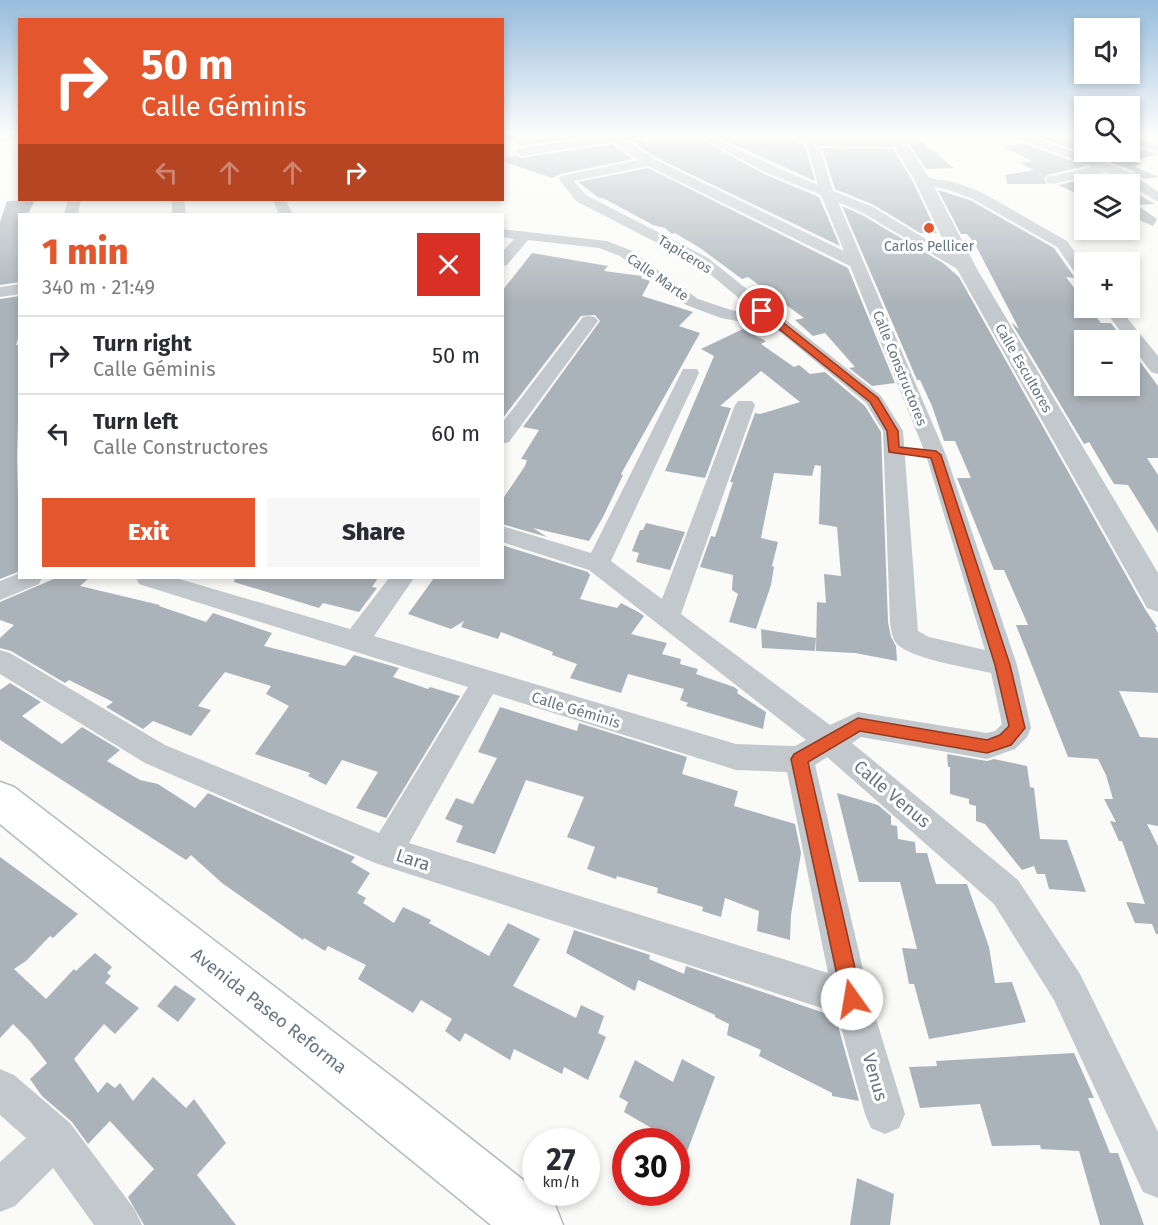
<!DOCTYPE html>
<html lang="en">
<head>
<meta charset="utf-8">
<style>
  :root { --surface:#fff; --page:#f7f7f7; --text:#2b2b33; --muted:#7c7c81; --line:#e1e1e2; --accent:#e4572e }
  body { margin:0; font-family:"Fira Sans",sans-serif; background:var(--page); color:var(--text); height:100vh; display:flex; flex-direction:column; font-size:22px; white-space:nowrap }
  * { box-sizing:border-box; margin:0 }
  p { font-size:20px; color:var(--muted) }
  .icon { flex:none; width:33px; height:33px; fill:none; stroke:currentColor; stroke-width:2; stroke-linecap:round; stroke-linejoin:round }
  .map { position:relative; flex:1; overflow:hidden }
  .drawer { position:absolute; left:18px; top:213px; width:486px; height:366px; display:flex; flex-direction:column; background:var(--surface); border-radius:0px; box-shadow:0 3px 9px #0003 }
  .drawer>* { flex:none }
  .hud { position:absolute; left:18px; top:18px; width:486px; height:183px; border-radius:0px; box-shadow:0 3px 9px #0003; background:#e4572e; color:#fff; overflow:hidden }
  .controls { position:absolute; left:1074px; top:18px; display:grid; gap:12px }
  .controls a { display:grid; place-items:center; width:66px; height:66px; border-radius:0px; background:var(--surface); box-shadow:0 3px 9px #0003; font-size:30px }
  .speed { position:absolute; left:522px; top:1128px; display:flex; gap:12px; font-size:30px; font-weight:700; text-align:center }
  .speed>* { display:grid; place-content:center; width:78px; height:78px; border-radius:50%; background:var(--surface); box-shadow:0 3px 9px #0003; line-height:1 }
  .speed small { font-size:15px; font-weight:400 }
  .speed .limit { border:9px solid #d22; background:#fff; color:#111 }
  .pin { position:absolute; display:grid; place-items:center; width:51px; height:51px; color:#fff; margin:-26px; border:3px solid #fff; border-radius:50%; box-shadow:0 2px 6px #0007 }
  .me { position:absolute; width:66px; margin:-33px; rotate:347deg; stroke-linejoin:round; filter:drop-shadow(0 0 4px #0008) }
  .turn { display:flex; align-items:center; gap:21px; height:126px; padding:0 24px; font-size:27px }
  .turn .icon { width:78px; height:78px; stroke-width:2.5 }
  .turn b { display:block; font-size:42px; line-height:51px }
  .lanes { display:flex; align-items:center; height:57px; padding:0 24px; background:#0003; justify-content:center; gap:30px; direction:ltr }
  .lanes .off { opacity:.35 }
  .round { display:grid; place-items:center; flex:none; width:63px; height:63px; border-radius:0px; background:var(--page) }
  .headline { display:flex; align-items:center; justify-content:space-between; height:102px; padding:0 24px }
  h1 { font-size:36px; font-weight:800; line-height:45px; color:var(--accent) }
  .cta { display:flex; gap:12px; margin-top:auto; padding:12px 24px }
  .cta a { flex:1; height:69px; border-radius:0px; background:var(--accent); color:#fff; font-size:24px; font-weight:800; line-height:69px; text-align:center }
  .cta a+a { background:var(--page); color:var(--text) }
  ul { padding:0; list-style:none }
  li { display:flex; align-items:center; gap:18px; height:78px; padding:0 24px; border-top:2px solid var(--line) }
  li div { flex:1 }
  li b { display:block; font-size:22px }
  li em { font-style:normal }
  .map>svg:first-child { display:block }
  .building { fill:#aab3b9 }
  .lines { fill:none; stroke-linecap:round; stroke-linejoin:round }
  .secondary-casing { stroke:#b3babf; stroke-width:3 }
  .minor { fill:#c3c8cc; fill-rule:evenodd }
  .tertiary { fill:#c3c8cc; fill-rule:evenodd }
  .secondary { fill:#fff; fill-rule:evenodd }
  .route { fill:#e4572e; stroke:#94391e; stroke-width:1.5 }
  .poi-dot { fill:#e4572e; stroke:#fff; stroke-width:2 }
  .labels { text-anchor:middle; stroke-width:6; stroke-linejoin:round; paint-order:stroke }
  .far-poi-label { font-size:14px; fill:#657683; stroke:#fff }
  .far-street-label { font-size:14px; fill:#657683; stroke:#fff }
  .street-label { font-size:15px; fill:#657683; stroke:#fff }
  .near-street-label { font-size:18px; fill:#657683; stroke:#fff }
</style>
</head>
<body>
<div class="map">
<svg width="1158" height="1225" viewBox="0 0 1158 1225">
  <rect width="100%" height="100%" fill="#fafaf8"/>
  <path class="building" d="M502 134H602L520 146 502 137Z
    M691 134 764 174 819 197 840 246 655 157 632 141 645 139V142Z
    M711 134H791L793 139 805 146 815 181Z
    M817 134H885L886 138 819 137Z
    M903 134H912L954 168 926 169Z
    M1050 134 1069 136 1084 134V152H1130V144L1157 155 1132 160 1142 164 1134 166 1158 177 1144 179 1131 170 1045 139Z
    M1023 143 1085 166 1047 175 1044 179 1046 184H1007L1006 175 1034 170 1019 163 1032 161 1002 147Z
    M612 144 633 159 560 174 552 178 502 161V158L517 156 521 158Z
    M822 148 893 149 913 182 937 233H920L874 205 835 189Z
    M648 168 848 268 895 383 872 386 849 368 855 367 825 333 813 336 795 320 804 318 748 277 742 279 700 248 675 233 672 234 665 228 653 225 603 198H599L578 182Z
    M1106 174 1124 183 1084 184V197L1058 185Z
    M938 190 970 200 1054 248 1075 278 1066 277 1084 301V308H1089L1101 323H1111L1124 340H1084V386H1130V348L1158 386V458H1147L1158 475V533L1128 485 1114 484 1089 442 1084 444 1011 322 1019 329 975 244 967 234H961Z
    M1130 190 1155 204 1137 205 1157 219 1153 226 1130 216Z
    M35 200 28 214H20V282L0 285V222L7 201Z
    M842 206 862 215 943 263 959 277 1145 609 1157 627H1155L1158 633V693L1119 691 1140 737 1158 738V826L1147 824 1158 846V934H1156L1152 924 1135 923 1126 902 1145 904 1122 841H1119L1110 821 1116 822 1104 799H1113L1106 775 1098 759 1068 757 1016 625H1028L1004 570H994L957 478H971L955 441H944L932 406 920 380H917Z
    M532 253 608 266 604 271 642 276 641 278 650 281 642 296 693 312 679 326 700 333 621 474 623 475 603 517 589 541 533 528 547 537 502 524V500L525 466 527 460 521 459 539 430 523 427 600 321 595 315 581 316 502 419V291Z
    M20 296V332L16 345H20L17 458 20 571 0 579V299Z
    M743 329 766 341 761 344 794 367 799 365 810 374 825 372 865 406 881 432 888 622 891 637 896 646 897 661 855 653 816 651 817 602 826 603 824 574 841 576 837 527 819 524 821 466 815 465 812 476 774 473 761 538 778 542 772 566 774 567 771 585 756 629 729 622 738 594 732 590 733 575 700 567 711 536 715 537 733 482H730L755 413 760 414 800 402 761 371 720 406 731 408 705 478 665 471 714 356 701 349Z
    M646 523 685 532 670 570 636 562 639 553 632 551 640 530H643Z
    M502 545 588 572 590 575 580 599 617 608 621 603 640 613 644 616 631 634 667 643 662 654 681 659 680 664 698 669 696 674 734 687 738 690 737 693 766 712 763 729 686 706 688 703 680 700 684 689 628 674 621 693 570 678 577 664 552 655 553 652 501 632 498 639 461 627 464 621 451 629 408 614 434 578H502Z
    M56 578H89L80 586 160 605 159 606 206 622 213 613 272 633 264 646 345 666 354 655 399 668 393 677 428 689 430 687 460 696 386 818 356 808 378 772 342 760 326 785 308 776 310 773 255 754 289 706 266 694 271 686 225 672 198 706 211 710 191 736 153 721 143 729 106 707 113 702 69 680 65 683 11 651 0 648V638L14 625 0 620V602Z
    M235 578H378L372 587 377 588 359 612 323 603 319 608 234 582Z
    M761 629 816 638 815 651 762 648Z
    M10 683 41 702 22 716 62 744 82 727 120 750 107 761 140 780 158 784 195 808 208 793 355 857 351 862 370 873 357 893 366 898 363 903 394 923 403 907 431 920 429 923 489 956 508 923 540 939 513 986 576 1018 581 1005 604 1016 598 1033 606 1037 588 1080 564 1067 562 1074 514 1049 510 1060 465 1033 460 1042 445 1031 452 1019 421 1000 413 1013 358 979 366 965 328 946 325 951 304 938 303 940 222 883 191 855 186 860 0 740V690Z
    M500 707 577 731 579 723 687 757 682 774 738 791 734 806 795 824 801 853 791 915 790 940 757 931 759 911 725 898 721 917 702 911 703 907 657 893 658 888 617 876 616 879 587 869 595 847 567 837 584 797 526 780 495 854 456 842 463 826 445 819 456 798 473 804 497 758 478 752Z
    M947 754 987 761 994 759 1027 766 1030 787 1034 788 1040 839 1067 840 1086 892 1049 889 1045 874H1037L1034 866 1022 870 985 824 976 821V806L969 804V799L950 794V767H948Z
    M837 793 878 805 891 816V825L897 826 898 839 915 842 916 853H927L936 884H967L989 947 995 983 1012 982 1026 1022 929 1039 914 984H909L902 948 917 949 900 882H859Z
    M0 857 78 914 53 938 50 936 26 961 14 969 46 999 74 969 76 971 95 953 112 967 107 973 111 976 105 983 139 1008 115 1034 104 1024 74 1059 98 1093 107 1082 115 1088 120 1083 133 1101 153 1077 186 1108 194 1099 226 1143 197 1175 236 1225H144L128 1197 154 1169 110 1121 88 1144 72 1122 42 1096 30 1079 47 1063 29 1040 13 1024 0 1038Z
    M574 930 650 955 649 959 684 974 686 966 830 1015V1013L835 1015 859 1101 832 1096V1093L759 1056 761 1050 727 1035 729 1024 715 1017V1015L638 980 635 991 566 953Z
    M175 985 196 999 178 1022 157 1006Z
    M1074 1053 1094 1098H1088L1110 1153H1118L1144 1225H1100L1079 1151 1041 1149 1040 1145 992 1146 980 1104 920 1108 909 1067 937 1066 936 1061Z
    M682 1059 715 1077 678 1176 676 1175V1142H647L653 1129 624 1112 628 1102 619 1097 635 1060 673 1082Z
    M857 1178 894 1194 890 1225H850Z"/>
  <g class="lines">
    <defs>
      <path id="secondary" d="M0 782 14 787 404 1086 536 1190V1192H539L555 1205 563 1225H491L0 824Z"/>
    </defs>
    <use href="#secondary" class="secondary-casing"/>
    <path class="minor" d="M0 134H20V139L0 141Z
      M604 134H647L646 136 626 140 654 159 844 251 821 195 765 172 693 134H707L773 166 818 185 807 144 794 137 793 134H815L817 139 904 140V146L900 147 819 146 833 191 873 207 975 269 967 274 962 272 863 213 838 202 946 455 1017 665 1031 728 1027 737 1015 749 987 759 861 737 852 743 1018 880 1080 974 1158 1132V1198L1143 1192 1054 1000 994 904 827 757 815 765 870 999 905 1114 899 1128 885 1134 871 1128 865 1114 837 1013 375 863 145 763 0 674V650L10 653 165 745 379 833 468 687 139 584 136 578H176L350 629 389 578H414L374 636 736 744 795 746 806 740 589 570 502 542V526L591 553 683 369H697L699 373 611 561 662 599 735 405 738 401H752L755 405 681 614 830 725 858 712 987 733 995 731 1002 724 991 673C970 668 911 659 897 644 892 639 891 629 890 622L883 431 866 403 775 328 721 318 686 305 620 256 599 248 528 240 507 265 502 266V252L514 239 502 237V229L607 241 630 250 698 299 731 310 759 315 698 264 576 201 559 179 560 176 639 160 613 142 521 156 515 152 521 148 605 136ZM648 166 850 266 926 455 985 650 929 637 918 631 903 431 881 396 708 258 586 195 574 181ZM493 694 736 770 787 772 828 973 409 843Z
      M1010 134H1024L1130 172 1158 192V202L1120 178 1106 172 1052 184 1047 183 1046 180 1047 177 1093 167 1011 136Z
      M1130 134 1158 145V153L1130 142Z
      M923 177 954 182 981 192 1067 241 1084 264V279L1078 277 1057 247 971 198 946 189 918 184 917 181Z
      M68 200H81L78 214H64Z
      M172 200H184L186 214H172Z
      M273 200H285L293 214H279Z
      M20 284V294L0 297V287Z
      M1103 308H1119L1158 356V374L1151 372Z
      M589 316 595 317 598 321 509 442 502 444V423L583 317Z
      M20 573V578H42L39 584 0 600V581Z
      M0 1069 14 1075 70 1123 135 1210 142 1225H94L53 1168 15 1206 0 1212V1162L26 1138 0 1115Z"/>
    <path class="tertiary" d="M887 134H901L931 181 977 269 1158 573V612L1147 608 957 269 915 181Z"/>
    <use href="#secondary" class="secondary"/>
  </g>
  <linearGradient id="sky" x2="0" y2="1"><stop stop-color="#96bcdc"/><stop offset="0.44" stop-color="#fdfdfc"/><stop offset="1" stop-color="#fdfdfc" stop-opacity="0"/></linearGradient>
  <rect width="1158" height="305" fill="url(#sky)"/>
  <path class="route" d="M759 309H766L878 398 898 431 899 447 936 451 941 455 1010 665 1025 728 1011 745 987 753 860 731 808 762 862 999 859 1006 852 1009 845 1006 842 999 791 759 794 754 858 718 987 740 1000 735 1009 726 995 665 931 458 889 452 887 431 870 402 759 313Z"/>
  <circle class="poi-dot" cx="929" cy="228" r="6"/>
  <g class="labels">
    <g class="far-poi-label">
      <text x="929" y="251">Carlos Pellicer</text>
    </g>
    <g class="far-street-label">
      <text transform="translate(685 254) rotate(31)" y="5">Tapiceros</text>
      <text transform="translate(658 277) rotate(35)" y="5">Calle Marte</text>
      <text transform="translate(900 368) rotate(68)" y="5">Calle Constructores</text>
      <text transform="translate(1024 368) rotate(60)" y="5">Calle Escultores</text>
    </g>
    <g class="street-label">
      <text transform="translate(576 710) rotate(17)" y="5">Calle Géminis</text>
    </g>
    <g class="near-street-label">
      <text transform="translate(892 794) rotate(40)" y="6">Calle Venus</text>
      <text transform="translate(413 860) rotate(18)" y="6">Lara</text>
      <text transform="translate(269 1011) rotate(38)" y="6">Avenida Paseo Reforma</text>
      <text transform="translate(875 1077) rotate(74)" y="6">Venus</text>
    </g>
  </g>
</svg>
<div class="controls">
<a><svg class="icon" aria-label="sound" viewBox="0 0 24 24"><path d="M4 9h4l5-4v14l-5-4H4zM17 9q2 3 0 6"/></svg></a>
<a><svg class="icon" aria-label="search" viewBox="0 0 24 24"><circle cx="10" cy="10" r="6"/><path d="M15 15l6 6"/></svg></a>
<a><svg class="icon" aria-label="layers" viewBox="0 0 24 24"><path d="M12 4l9 5-9 5-9-5zM3 14l9 5 9-5"/></svg></a>
<a>+</a>
<a>−</a>
</div>
<div class="speed"><div>27<small>km/h</small></div><div class="limit">30</div></div>
<div class="pin" style="left:762px;top:311px;background:#d93025"><svg class="icon" aria-label="arrive" viewBox="0 0 24 24"><path d="M6 21V4h12l-3 4 3 4H6"/></svg></div>
<svg class="me" style="left:852px;top:999px" viewBox="-20 -20 40 40"><circle r="19" fill="#fff"/><path d="M0-13L10 11 0 6-10 11z" fill="#e4572e"/></svg>
<div class="hud">
<div class="turn"><svg class="icon" aria-label="right" viewBox="0 0 24 24"><path d="M7 20v-9h11M14 6l5 5-5 5"/></svg><div><b>50 m</b>Calle Géminis</div></div>
<div class="lanes"><svg class="icon off" aria-label="left" viewBox="0 0 24 24"><path d="M17 20v-9H6M10 6l-5 5 5 5"/></svg><svg class="icon off" aria-label="ahead" viewBox="0 0 24 24"><path d="M12 20V5M6 11l6-6 6 6"/></svg><svg class="icon off" aria-label="ahead" viewBox="0 0 24 24"><path d="M12 20V5M6 11l6-6 6 6"/></svg><svg class="icon" aria-label="right" viewBox="0 0 24 24"><path d="M7 20v-9h11M14 6l5 5-5 5"/></svg></div>
</div>
<section class="drawer">
<div class="headline"><div><h1>1 min</h1><p>340 m · 21:49</p></div><a class="round" style="background:#d93025;color:#fff"><svg class="icon" aria-label="close" viewBox="0 0 24 24"><path d="M6 6l12 12M18 6L6 18"/></svg></a></div>
<ul>
<li><svg class="icon" aria-label="right" viewBox="0 0 24 24"><path d="M7 20v-9h11M14 6l5 5-5 5"/></svg><div><b>Turn right</b><p>Calle Géminis</p></div><em>50 m</em></li>
<li><svg class="icon" aria-label="left" viewBox="0 0 24 24"><path d="M17 20v-9H6M10 6l-5 5 5 5"/></svg><div><b>Turn left</b><p>Calle Constructores</p></div><em>60 m</em></li>
</ul>
<div class="cta"><a>Exit</a><a>Share</a></div>
</section>
</div>
</body>
</html>
